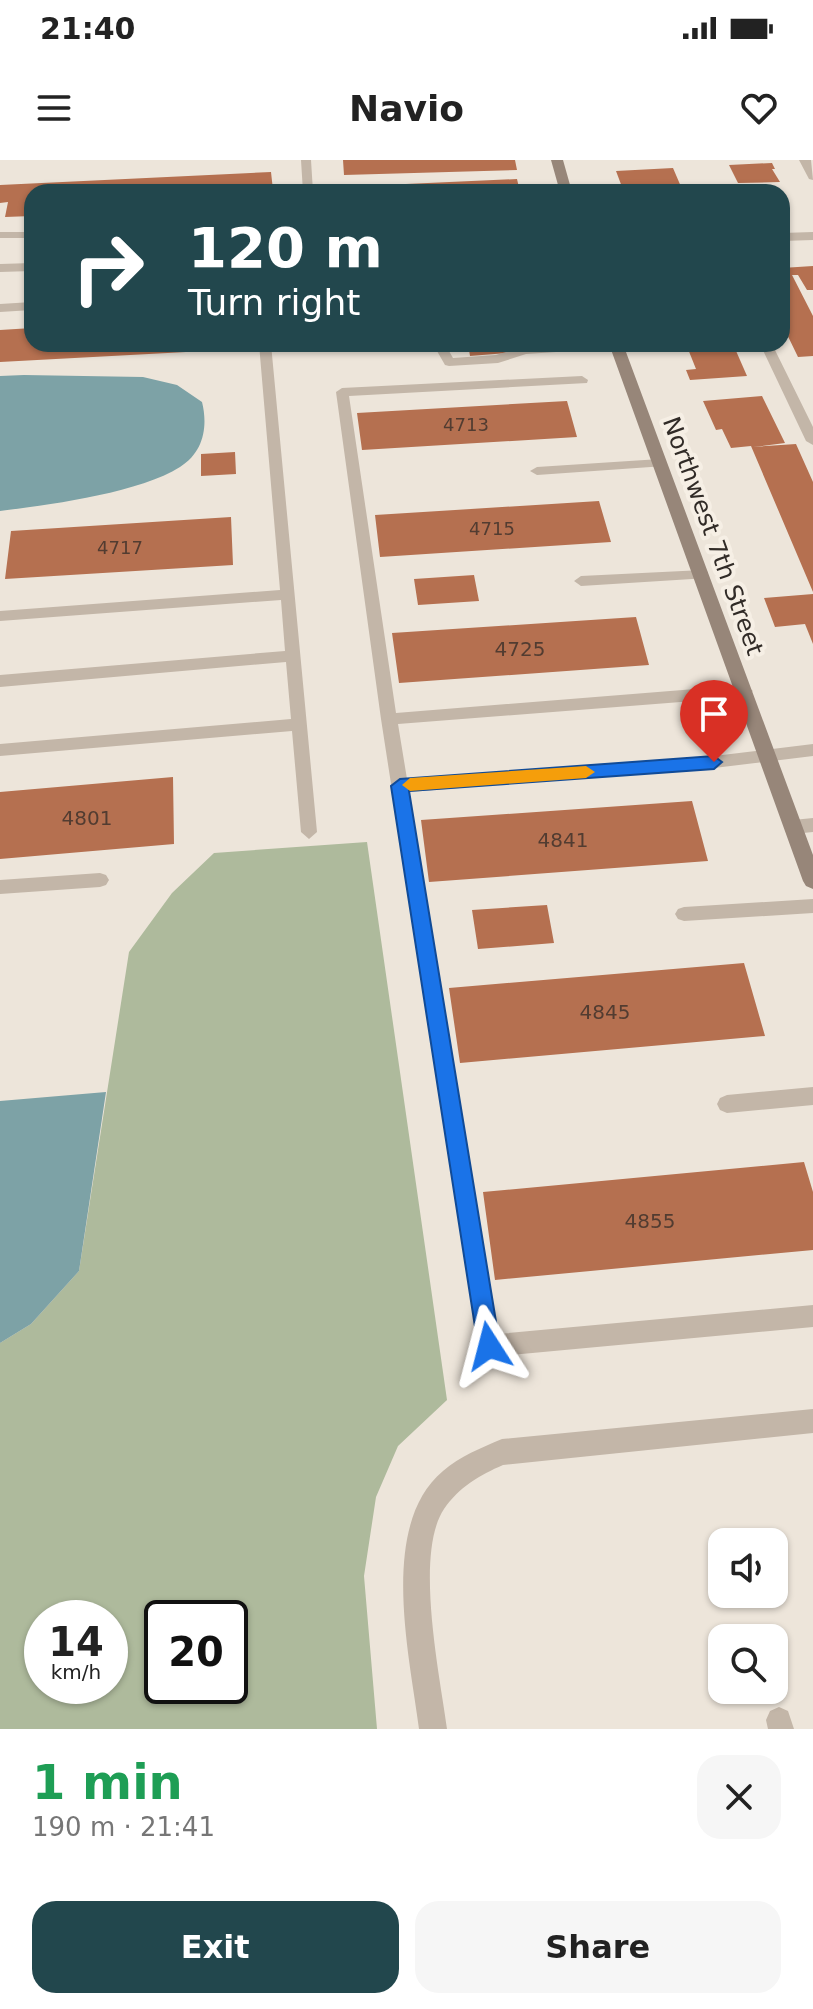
<!DOCTYPE html>
<html lang="en">
<head>
<meta charset="utf-8">
<style>
  :root { --surface:#fff; --page:#f6f6f6; --text:#222; --muted:#767676; --accent:#22474d }
  body { margin:0; font-family:"DejaVu Sans",sans-serif; background:var(--page); color:var(--text); height:100vh; display:flex; flex-direction:column; font-size:30px; white-space:nowrap }
  * { box-sizing:border-box; margin:0 }
  p { font-size:26px; color:var(--muted) }
  .icon { flex:none; width:44px; height:44px; fill:none; stroke:currentColor; stroke-width:2; stroke-linecap:round; stroke-linejoin:round }
  .map { position:relative; height:1569px; overflow:hidden }
  .sheet { display:flex; flex-direction:column; background:var(--surface); flex:1 }
  .sheet>* { flex:none }
  .hud { position:absolute; left:24px; top:24px; width:766px; height:168px; border-radius:24px; box-shadow:0 2px 6px #0004; background:#22474d; color:#fff; overflow:hidden }
  .buttons { position:absolute; left:708px; top:1368px; display:grid; gap:16px }
  .buttons a { display:grid; place-items:center; width:80px; height:80px; border-radius:16px; background:var(--surface); box-shadow:0 2px 6px #0004; font-size:40px }
  .speed { position:absolute; left:24px; top:1440px; display:flex; gap:16px; font-size:40px; font-weight:700; text-align:center }
  .speed>* { display:grid; place-content:center; width:104px; height:104px; border-radius:50%; background:var(--surface); box-shadow:0 2px 6px #0004; line-height:1 }
  .speed small { font-size:20px; font-weight:400 }
  .speed .limit { border:4px solid #111; border-radius:12px; background:#fff; color:#111 }
  .pin { position:absolute; display:grid; place-items:center; width:68px; height:68px; color:#fff; margin:-82px -34px; border-radius:50% 50% 50% 0; rotate:-45deg; box-shadow:0 0 8px #0007 }
  .pin .icon { rotate:45deg }
  .me { position:absolute; width:88px; margin:-44px; rotate:351deg; stroke-linejoin:round; filter:drop-shadow(0 0 6px #0008) }
  .turn { display:flex; align-items:center; gap:28px; height:168px; padding:0 32px; font-size:36px }
  .turn .icon { width:104px; height:104px; stroke-width:2.5 }
  .turn b { display:block; font-size:56px; line-height:68px }
  .round { display:grid; place-items:center; flex:none; width:84px; height:84px; border-radius:24px; background:var(--page) }
  .headline { display:flex; align-items:center; justify-content:space-between; height:136px; padding:0 32px }
  h1 { font-size:48px; font-weight:600; line-height:60px; color:#1e9e55 }
  .cta { display:flex; gap:16px; margin-top:auto; padding:16px 32px }
  .cta a { flex:1; height:92px; border-radius:24px; background:var(--accent); color:#fff; font-size:32px; font-weight:600; line-height:92px; text-align:center }
  .cta a+a { background:var(--page); color:var(--text) }
  .status { display:flex; justify-content:space-between; align-items:center; height:56px; padding:0 40px; background:var(--surface); direction:ltr }
  .status svg { height:22px; fill:currentColor }
  header { display:flex; justify-content:space-between; align-items:center; height:104px; padding:0 32px; background:var(--surface); font-size:36px; font-weight:600 }
  .map>svg:first-child { display:block }
  .green { fill:#aeba9c; fill-rule:evenodd }
  .water { fill:#7da2a6 }
  .building { fill:#b57050 }
  .lines { fill:none; stroke-linecap:round; stroke-linejoin:round }
  .service { fill:#c3b6a8; fill-rule:evenodd }
  .minor { fill:#c3b6a8; fill-rule:evenodd }
  .tertiary { fill:#c3b6a8; fill-rule:evenodd }
  .secondary { fill:#978679; fill-rule:evenodd }
  .route { fill:#1a73e8; stroke:#114b97; stroke-width:2 }
  .slow { fill:#f59e0b }
  .labels { text-anchor:middle; stroke-width:8; stroke-linejoin:round; paint-order:stroke }
  .far-number-label { font-size:18px; fill:#523c31 }
  .number-label { font-size:20px; fill:#523c31 }
  .street-label { font-size:24px; fill:#312b27; stroke:#f6efe5 }
</style>
</head>
<body>
<div class="status"><b>21:40</b><svg viewBox="0 0 49 12"><path d="M0 12V9h3v3zM5 12V6h3v6zM10 12V3h3v9zM15 12V0h3v12zM26 1h20v11H26zM47 4h2v5h-2z"/></svg></div>
<header><svg class="icon" aria-label="menu" viewBox="0 0 24 24"><path d="M4 6h16M4 12h16M4 18h16"/></svg>Navio<svg class="icon" aria-label="heart" viewBox="0 0 24 24"><path d="M12 20l-8-8c-3-5 5-10 8-4 3-6 11-1 8 4z"/></svg></header>
<div class="map">
<svg width="813" height="1569" viewBox="0 0 813 1569">
  <rect width="100%" height="100%" fill="#ede5da"/>
  <path class="green" d="M367 682 447 1240 398 1286 376 1337 364 1416 377 1569H0V1183L31 1164 79 1111 129 792 172 733 214 693ZM42 1458H110V1526H42ZM162 1458H230V1526H162Z"/>
  <path class="water" d="M24 215 143 217 177 225 202 242C208 266 204 292 180 307 139 333 49 345 0 351V216Z
    M106 932 79 1111 31 1164 0 1183V941Z"/>
  <path class="building" d="M343 0H515L517 10 344 15Z
    M772 3 775 9H772L780 22 738 23 729 5Z
    M673 8 682 29 651 31 649 26 622 27 616 11Z
    M271 12 273 30 260 32H32V56L5 57 8 42 0 43V25Z
    M517 19 520 32H363L362 26Z
    M813 106V130H807L798 115H792L813 156V196L798 197 782 164V108Z
    M32 168V184H186V192L0 202V170Z
    M468 184H505L507 193 470 196Z
    M686 184H733L747 216 690 220 686 210 696 209Z
    M762 236 785 283 753 287 796 284 813 322V432L751 286 731 288 722 269 716 270 703 241Z
    M567 241 577 277 362 290 357 253Z
    M235 292 236 314 201 316V294Z
    M599 341 611 382 380 397 375 355Z
    M231 357 233 405 5 419 11 371Z
    M474 415 479 441 418 445 414 419Z
    M813 434V484L805 464 775 467 764 438Z
    M636 457 649 505 399 523 392 473Z
    M173 617 174 684 0 699V632Z
    M692 641 708 701 429 722 421 660Z
    M547 745 554 783 478 789 472 750Z
    M744 803 765 876 460 903 449 828Z
    M804 1002 813 1032V1090L495 1120 483 1032Z"/>
  <g class="lines">
    <path class="service" d="M301 0H311L313 32H303Z
      M0 72H32V78H0Z
      M32 142V150L0 152V144Z
      M259 184H271L317 672 309 679 301 672 292 571 0 596V584L291 559 286 502 0 527V515L285 491 281 440 0 461V451L280 430Z
      M433 184H445L453 198 496 195 516 189 513 184H622L616 188 526 194 498 203 449 206 445 205Z
      M760 184H772L813 267V285L806 281Z
      M582 216 588 220 587 223 349 236 396 553 745 525 753 531 745 537 398 564 407 619 714 596 813 584V596L714 608 409 632 498 1174 813 1145V1167L489 1197 481 1194 478 1186 381 559 336 232 342 228Z
      M660 299 665 300V306L537 315 530 311 537 307Z
      M703 410 708 412V418L581 426 574 421 581 416Z
      M813 658V672L793 674 785 667 793 660Z
      M100 713 106 715 109 720 106 725 100 727 0 734V720Z
      M813 739V753L684 761 678 759 675 754 678 749 684 747Z
      M813 927V945L727 953 720 950 717 944 720 938 727 935Z
      M779 1547 788 1551 794 1569H768L766 1560 770 1551Z"/>
    <path class="minor" d="M799 0H811L813 20 809 19Z
      M813 1249V1273L503 1305C480 1315 459 1327 444 1349 414 1394 440 1516 447 1569H419C410 1497 378 1365 443 1311 460 1296 481 1288 502 1279Z"/>
    <path class="tertiary" d="M813 72V80L782 81V73Z
      M32 103V111L0 112V104Z"/>
    <path class="secondary" d="M551 0H563L572 32H560Z
      M609 184H623L813 695V729L806 726 803 721Z"/>
  </g>
  <path class="route" d="M714 596 722 602 714 609 409 631 500 1186 497 1194 489 1197 481 1194 478 1186 391 626 400 619Z"/>
  <path class="slow" d="M586 606 595 612 586 618 410 631 402 625 410 618Z"/>
  <g class="labels">
    <g class="far-number-label">
      <text x="466" y="271">4713</text>
      <text x="492" y="375">4715</text>
      <text x="120" y="394">4717</text>
    </g>
    <g class="number-label">
      <text x="520" y="496">4725</text>
      <text x="87" y="665">4801</text>
      <text x="563" y="687">4841</text>
      <text x="605" y="859">4845</text>
      <text x="650" y="1068">4855</text>
    </g>
    <g class="street-label">
      <text transform="translate(713 376) rotate(70)" y="8">Northwest 7th Street</text>
    </g>
  </g>
</svg>
<div class="buttons">
<a><svg class="icon" aria-label="sound" viewBox="0 0 24 24"><path d="M4 9h4l5-4v14l-5-4H4zM17 9q2 3 0 6"/></svg></a>
<a><svg class="icon" aria-label="search" viewBox="0 0 24 24"><circle cx="10" cy="10" r="6"/><path d="M15 15l6 6"/></svg></a>
</div>
<div class="speed"><div>14<small>km/h</small></div><div class="limit">20</div></div>
<div class="pin" style="left:714px;top:602px;background:#d93025"><svg class="icon" aria-label="arrive" viewBox="0 0 24 24"><path d="M6 21V4h12l-3 4 3 4H6"/></svg></div>
<svg class="me" style="left:489px;top:1186px" viewBox="-20 -20 40 40"><path d="M0-17L14 15 0 8-14 15z" fill="#1a73e8" stroke="#fff" stroke-width="4"/></svg>
<div class="hud">
<div class="turn"><svg class="icon" aria-label="right" viewBox="0 0 24 24"><path d="M7 20v-9h11M14 6l5 5-5 5"/></svg><div><b>120 m</b>Turn right</div></div>
</div>
</div>
<section class="sheet">
<div class="headline"><div><h1>1 min</h1><p>190 m · 21:41</p></div><a class="round"><svg class="icon" aria-label="close" viewBox="0 0 24 24"><path d="M6 6l12 12M18 6L6 18"/></svg></a></div>
<div class="cta"><a>Exit</a><a>Share</a></div>
</section>
</body>
</html>
